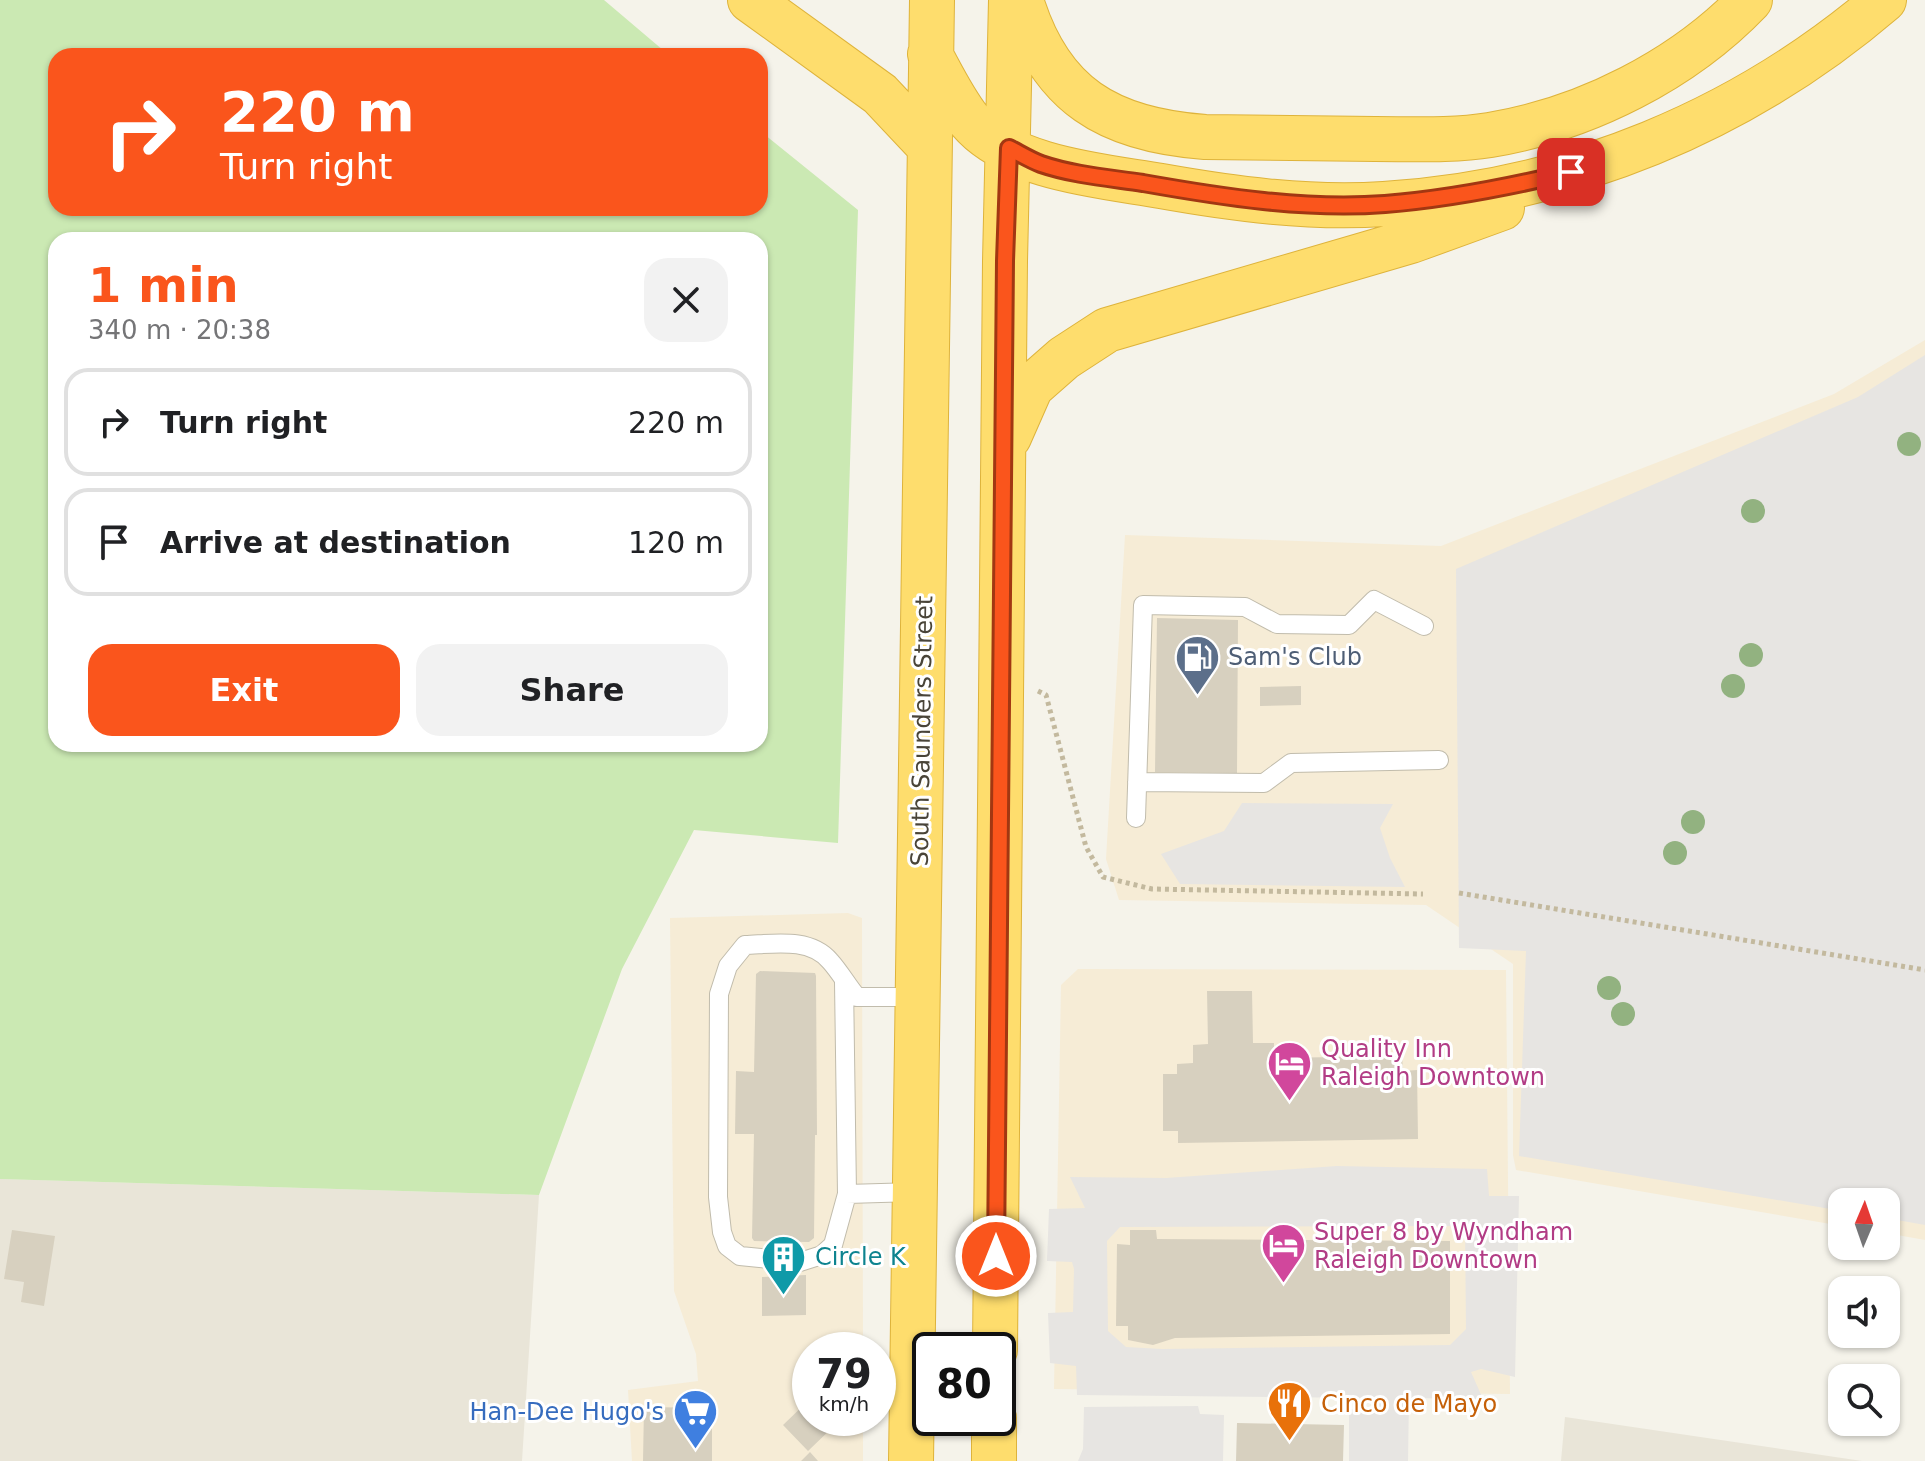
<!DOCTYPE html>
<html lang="en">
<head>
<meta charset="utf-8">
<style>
  :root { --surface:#fff; --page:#f2f2f2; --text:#202124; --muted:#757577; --line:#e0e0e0; --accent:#fa551c }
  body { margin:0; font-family:"DejaVu Sans",sans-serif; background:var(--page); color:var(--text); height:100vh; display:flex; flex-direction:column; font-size:30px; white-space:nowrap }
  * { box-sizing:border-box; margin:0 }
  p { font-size:26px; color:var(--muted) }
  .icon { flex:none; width:44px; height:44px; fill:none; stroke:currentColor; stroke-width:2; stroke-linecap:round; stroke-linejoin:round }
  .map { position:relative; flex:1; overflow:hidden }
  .side { position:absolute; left:48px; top:232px; width:720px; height:520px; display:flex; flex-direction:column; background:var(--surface); border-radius:24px; box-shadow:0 2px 6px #0004 }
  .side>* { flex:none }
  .guide { position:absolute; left:48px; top:48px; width:720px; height:168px; border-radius:24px; box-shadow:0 2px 6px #0004; background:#fa551c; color:#fff; overflow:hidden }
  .needle { width:52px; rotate:2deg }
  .fabs { position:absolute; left:1828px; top:1188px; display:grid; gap:16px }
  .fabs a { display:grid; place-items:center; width:72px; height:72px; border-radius:16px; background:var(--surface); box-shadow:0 2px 6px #0004; font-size:40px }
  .speed { position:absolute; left:792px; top:1332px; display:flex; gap:16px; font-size:40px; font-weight:700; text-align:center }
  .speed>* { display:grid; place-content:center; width:104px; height:104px; border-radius:50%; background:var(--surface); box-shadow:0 2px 6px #0004; line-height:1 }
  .speed small { font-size:20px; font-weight:400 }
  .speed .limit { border:4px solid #111; border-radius:12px; background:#fff; color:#111 }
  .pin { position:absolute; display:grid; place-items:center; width:68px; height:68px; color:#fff; margin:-34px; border-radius:16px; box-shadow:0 4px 12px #0006 }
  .me { position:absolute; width:88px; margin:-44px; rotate:0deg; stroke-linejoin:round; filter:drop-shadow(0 0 6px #0008) }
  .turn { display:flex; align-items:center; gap:28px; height:168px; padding:0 40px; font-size:36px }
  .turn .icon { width:104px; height:104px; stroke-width:2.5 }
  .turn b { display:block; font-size:56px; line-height:68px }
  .round { display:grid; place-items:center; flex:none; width:84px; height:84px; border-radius:24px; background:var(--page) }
  .head { display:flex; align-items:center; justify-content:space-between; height:136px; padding:0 40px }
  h1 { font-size:48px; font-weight:700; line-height:60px; color:var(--accent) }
  .cta { display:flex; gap:16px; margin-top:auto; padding:16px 40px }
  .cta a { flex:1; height:92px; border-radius:24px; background:var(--accent); color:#fff; font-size:32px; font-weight:700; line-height:92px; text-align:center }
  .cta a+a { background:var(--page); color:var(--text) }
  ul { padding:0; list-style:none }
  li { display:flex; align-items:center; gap:24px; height:108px; margin:0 16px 12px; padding:0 24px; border:4px solid var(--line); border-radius:24px }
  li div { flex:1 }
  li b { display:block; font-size:30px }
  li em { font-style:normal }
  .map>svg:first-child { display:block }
  .residential { fill:#e9e5d8 }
  .commercial { fill:#f6ecd6 }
  .green { fill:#cbe9b3; fill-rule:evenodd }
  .parking { fill:#e7e5e2; fill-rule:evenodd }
  .building { fill:#d7d0bf }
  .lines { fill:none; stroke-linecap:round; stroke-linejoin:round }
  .lane-casing { stroke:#c1bcac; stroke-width:20 }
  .highway-casing { stroke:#deb33b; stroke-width:46 }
  .path { stroke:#c3b99e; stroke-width:5; stroke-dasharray:4 4; stroke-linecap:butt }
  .lane { stroke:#fff; stroke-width:18 }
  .highway { stroke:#fedd6d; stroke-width:44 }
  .tree { fill:#92b280 }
  .route-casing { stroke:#a23712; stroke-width:20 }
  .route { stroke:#fa551c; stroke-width:14 }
  .labels { text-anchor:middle; stroke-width:6; stroke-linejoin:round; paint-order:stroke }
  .service-label { font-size:24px; fill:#4e5e75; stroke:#fff; text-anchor:start }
  .street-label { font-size:24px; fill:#494438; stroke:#fff }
  .hotel-label { font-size:24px; fill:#b23c85; stroke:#fff; text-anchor:start }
  .culture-label { font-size:24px; fill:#0d838f; stroke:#fff; text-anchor:start }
  .food-label { font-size:24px; fill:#c56008; stroke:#fff; text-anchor:start }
  .shop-label { font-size:24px; fill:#366cbe; stroke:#fff; text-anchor:end }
</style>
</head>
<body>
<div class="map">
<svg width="1925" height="1461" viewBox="0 0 1925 1461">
  <rect width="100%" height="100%" fill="#f5f3ea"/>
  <path class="residential" d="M0 1179 539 1195 522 1461H0Z
    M1565 1417 1862 1461H1561Z"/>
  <path class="commercial" d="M1925 340V1240L1886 1233V1202H1842V1226L1516 1170 1513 1155V964L1426 905 1119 900 1106 859 1125 535 1441 546 1834 394Z
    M848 913 862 918 863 1350H810V1418H863V1461H632L628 1390 698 1381 696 1354 674 1291 670 918Z
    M1078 969 1506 970 1510 1394 1054 1389 1061 985Z"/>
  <path class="green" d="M0 0H604L670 56H56V208H760V131L858 210 838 843 694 830 622 969 539 1195 0 1179ZM760 240V744H56V240Z"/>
  <path class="parking" d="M1925 355V1225L1886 1218V1202H1842V1211L1519 1156 1526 951 1459 948 1456 569 1858 397Z
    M1242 803 1393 804 1380 828 1390 858 1405 887 1180 884 1161 854 1224 831Z
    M1337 1166 1487 1169 1489 1196H1519L1515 1377 1481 1369 1471 1372 1483 1399 1409 1398 1408 1461H1349V1409L1375 1410V1398L1077 1395 1076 1366 1050 1363 1048 1313 1073 1312 1074 1269 1072 1262 1047 1261 1049 1209 1085 1208 1070 1177 1166 1178ZM1465 1226 1466 1329 1450 1345 1162 1349 1126 1347 1108 1331 1107 1241 1120 1227Z
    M1198 1406 1200 1414 1224 1415 1223 1461H1078L1083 1449 1084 1407Z"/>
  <path class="building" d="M1157 618 1238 620 1237 773 1155 772Z
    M1301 686V705L1260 706V687Z
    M760 971 815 973 816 976 817 1135H815L814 1238 809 1242 754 1241 752 1238 754 1134H735L736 1071 754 1072 756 974Z
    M1207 991H1252L1253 1043H1274V1058L1402 1056 1403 1071 1417 1070 1418 1139 1178 1143V1131H1163V1074H1177V1064L1193 1063V1045L1208 1044Z
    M12 1230 55 1236 44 1306 21 1302 24 1282 4 1279Z
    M1130 1230H1156L1157 1239 1450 1241V1334L1175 1338 1153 1345 1128 1340V1326H1116L1117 1244 1130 1245Z
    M806 1275V1315L762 1316V1277Z
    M810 1399V1418H829L835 1425 808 1451 783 1425Z
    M644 1407 712 1408V1461H643Z
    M1237 1423 1344 1425 1343 1461H1236Z
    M810 1452 818 1461H801Z"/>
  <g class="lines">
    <defs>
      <path id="lane" d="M1137 782 1264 783 1291 763 1439 760
        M1136 818 1143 605 1245 607 1277 624 1349 625 1374 600 1424 626
        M844 982 847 1194 833 1245 822 1255 800 1262 740 1256 727 1246 722 1232 718 1197 719 994 728 966 745 945C773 944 810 937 830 961 840 972 847 985 857 997H918
        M847 1194 915 1192"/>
      <path id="highway" d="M750 0 880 94 928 145
        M1021 0C1050 96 1109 130 1205 137 1262 138 1319 138 1375 139 1413 139 1453 141 1490 135 1586 119 1683 70 1750 0
        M930 54C942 76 954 101 970 121 1011 169 1103 176 1161 186 1234 199 1310 209 1384 204 1569 193 1743 121 1884 0
        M1009 437 1031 387 1064 358 1107 330 1411 241 1502 208
        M995 1350 1005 261 1011 0
        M911 1461 932 0
        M994 1461V1418"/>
    </defs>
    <use href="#lane" class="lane-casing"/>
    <use href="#highway" class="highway-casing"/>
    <path class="path" d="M1038 691 1046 695 1086 847 1103 877 1152 889 1423 894
      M1459 893 1925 970"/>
    <use href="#lane" class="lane"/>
    <use href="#highway" class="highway"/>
  </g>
  <g class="tree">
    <circle cx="1909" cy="444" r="12"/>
    <circle cx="1753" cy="511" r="12"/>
    <circle cx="1751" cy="655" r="12"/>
    <circle cx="1733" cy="686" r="12"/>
    <circle cx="1693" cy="822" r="12"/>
    <circle cx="1675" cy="853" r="12"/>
    <circle cx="1609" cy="988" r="12"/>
    <circle cx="1623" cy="1014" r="12"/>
  </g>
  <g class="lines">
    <defs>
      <path id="route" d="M996 1256 1005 261 1009 148C1019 153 1030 160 1041 164 1073 175 1110 178 1143 183 1222 197 1305 210 1385 204 1448 199 1509 187 1571 172"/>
    </defs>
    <use href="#route" class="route-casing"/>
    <use href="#route" class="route"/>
  </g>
  <defs>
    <symbol id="fuel-pin" viewBox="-11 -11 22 30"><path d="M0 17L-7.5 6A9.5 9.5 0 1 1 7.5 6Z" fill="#5c6f8a" stroke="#fff"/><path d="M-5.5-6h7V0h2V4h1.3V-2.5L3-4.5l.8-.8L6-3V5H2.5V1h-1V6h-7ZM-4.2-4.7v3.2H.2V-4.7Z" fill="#fff"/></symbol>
    <symbol id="hotel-pin" viewBox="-11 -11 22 30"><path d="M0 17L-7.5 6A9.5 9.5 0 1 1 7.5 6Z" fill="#d1479c" stroke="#fff"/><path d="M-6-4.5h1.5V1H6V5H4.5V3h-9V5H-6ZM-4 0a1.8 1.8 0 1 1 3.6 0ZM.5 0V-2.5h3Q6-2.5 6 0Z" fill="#fff"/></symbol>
    <symbol id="building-pin" viewBox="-11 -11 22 30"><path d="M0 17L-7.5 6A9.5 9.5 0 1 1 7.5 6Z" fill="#0f9aa8" stroke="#fff"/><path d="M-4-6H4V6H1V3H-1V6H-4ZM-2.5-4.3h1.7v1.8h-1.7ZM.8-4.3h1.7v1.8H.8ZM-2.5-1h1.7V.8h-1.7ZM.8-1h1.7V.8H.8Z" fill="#fff"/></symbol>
    <symbol id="restaurant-pin" viewBox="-11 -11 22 30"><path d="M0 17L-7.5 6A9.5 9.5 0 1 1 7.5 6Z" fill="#e8710a" stroke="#fff"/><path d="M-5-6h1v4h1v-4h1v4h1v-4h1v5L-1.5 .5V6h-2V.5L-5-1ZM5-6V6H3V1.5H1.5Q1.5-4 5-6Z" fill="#fff"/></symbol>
    <symbol id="supermarket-pin" viewBox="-11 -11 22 30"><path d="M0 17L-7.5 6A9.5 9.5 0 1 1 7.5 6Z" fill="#3f7fe0" stroke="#fff"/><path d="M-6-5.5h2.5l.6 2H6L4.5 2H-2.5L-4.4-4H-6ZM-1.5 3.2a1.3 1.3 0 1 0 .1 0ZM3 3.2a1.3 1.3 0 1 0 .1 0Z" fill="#fff"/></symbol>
  </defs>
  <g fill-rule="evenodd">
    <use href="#fuel-pin" x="1172" y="632" width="51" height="69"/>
    <use href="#hotel-pin" x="1264" y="1038" width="51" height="69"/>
    <use href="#hotel-pin" x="1258" y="1220" width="51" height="69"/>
    <use href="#building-pin" x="758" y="1232" width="51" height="69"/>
    <use href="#restaurant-pin" x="1264" y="1378" width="51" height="69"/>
    <use href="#supermarket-pin" x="670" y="1386" width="51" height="69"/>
  </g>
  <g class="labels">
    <g class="service-label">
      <text x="1228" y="665">Sam's Club</text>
    </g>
    <g class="street-label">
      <text transform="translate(922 731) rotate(-89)" y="8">South Saunders Street</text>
    </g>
    <g class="hotel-label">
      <text x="1321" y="1057">Quality Inn<tspan x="1321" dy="28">Raleigh Downtown</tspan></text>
      <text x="1314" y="1240">Super 8 by Wyndham<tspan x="1314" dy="28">Raleigh Downtown</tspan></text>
    </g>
    <g class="culture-label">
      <text x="815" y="1265">Circle K</text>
    </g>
    <g class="food-label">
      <text x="1321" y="1412">Cinco de Mayo</text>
    </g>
    <g class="shop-label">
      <text x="664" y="1420">Han-Dee Hugo's</text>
    </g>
  </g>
</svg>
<div class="fabs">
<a><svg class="needle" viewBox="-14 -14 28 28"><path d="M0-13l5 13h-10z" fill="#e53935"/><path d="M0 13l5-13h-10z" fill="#757577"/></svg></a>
<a><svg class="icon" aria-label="sound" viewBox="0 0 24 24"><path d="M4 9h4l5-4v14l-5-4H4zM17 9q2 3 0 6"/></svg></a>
<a><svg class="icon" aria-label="search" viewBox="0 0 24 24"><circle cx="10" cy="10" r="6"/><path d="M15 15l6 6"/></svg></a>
</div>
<div class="speed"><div>79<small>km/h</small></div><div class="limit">80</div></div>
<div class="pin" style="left:1571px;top:172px;background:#d93025"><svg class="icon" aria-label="arrive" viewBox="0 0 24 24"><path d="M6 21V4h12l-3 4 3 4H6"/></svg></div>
<svg class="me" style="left:996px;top:1256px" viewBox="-20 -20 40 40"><circle r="17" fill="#fa551c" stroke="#fff" stroke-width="3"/><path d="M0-11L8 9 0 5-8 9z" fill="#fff"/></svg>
<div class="guide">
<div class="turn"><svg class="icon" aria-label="right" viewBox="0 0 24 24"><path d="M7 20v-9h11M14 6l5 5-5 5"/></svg><div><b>220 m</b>Turn right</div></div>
</div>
<section class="side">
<div class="head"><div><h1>1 min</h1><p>340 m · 20:38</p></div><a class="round"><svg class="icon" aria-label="close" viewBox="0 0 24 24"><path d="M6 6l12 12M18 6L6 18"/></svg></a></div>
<ul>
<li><svg class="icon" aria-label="right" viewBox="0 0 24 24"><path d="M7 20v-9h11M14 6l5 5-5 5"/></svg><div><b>Turn right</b></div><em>220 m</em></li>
<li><svg class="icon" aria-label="arrive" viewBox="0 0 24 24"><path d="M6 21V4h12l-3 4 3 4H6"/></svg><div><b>Arrive at destination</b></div><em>120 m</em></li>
</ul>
<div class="cta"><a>Exit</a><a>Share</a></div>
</section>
</div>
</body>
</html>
